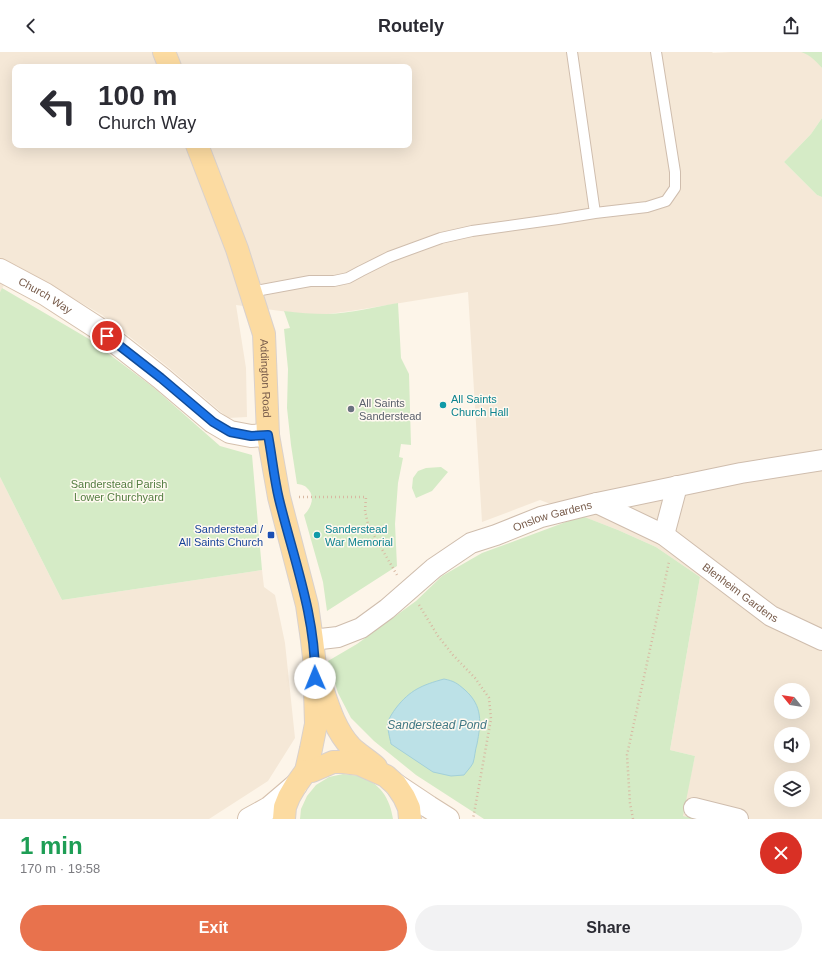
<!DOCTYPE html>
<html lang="en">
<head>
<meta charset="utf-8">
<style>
  :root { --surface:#fff; --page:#f2f2f3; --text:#2b2b33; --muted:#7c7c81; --accent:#e8724d }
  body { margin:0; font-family:Arial,sans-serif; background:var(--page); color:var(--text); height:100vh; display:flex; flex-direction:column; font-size:15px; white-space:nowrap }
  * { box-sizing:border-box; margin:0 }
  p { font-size:13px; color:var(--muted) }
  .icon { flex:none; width:22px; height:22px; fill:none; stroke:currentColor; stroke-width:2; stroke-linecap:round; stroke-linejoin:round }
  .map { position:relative; height:767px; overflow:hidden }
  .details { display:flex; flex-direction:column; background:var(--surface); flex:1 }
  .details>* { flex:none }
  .banner { position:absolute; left:12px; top:12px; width:400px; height:84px; border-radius:8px; box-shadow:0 4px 16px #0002; background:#fff; color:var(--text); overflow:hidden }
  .needle { width:26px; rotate:300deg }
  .controls { position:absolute; left:774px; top:631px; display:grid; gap:8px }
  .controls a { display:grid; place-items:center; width:36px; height:36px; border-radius:50%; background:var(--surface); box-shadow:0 4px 16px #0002; font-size:20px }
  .pin { position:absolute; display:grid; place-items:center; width:34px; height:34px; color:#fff; margin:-17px; border:2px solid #fff; border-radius:50%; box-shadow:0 1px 4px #0007 }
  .me { position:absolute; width:44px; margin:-22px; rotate:359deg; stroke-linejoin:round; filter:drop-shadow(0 0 3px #0008) }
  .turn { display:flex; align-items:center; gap:14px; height:84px; padding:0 20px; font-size:18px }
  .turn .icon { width:52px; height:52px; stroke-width:2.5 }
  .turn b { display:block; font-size:28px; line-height:34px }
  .round { display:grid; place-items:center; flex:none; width:42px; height:42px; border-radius:21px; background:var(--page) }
  .head { display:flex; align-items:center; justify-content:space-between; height:68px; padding:0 20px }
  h1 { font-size:24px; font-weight:700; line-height:30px; color:#1e9e55 }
  .action { display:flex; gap:8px; margin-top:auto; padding:8px 20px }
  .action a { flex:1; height:46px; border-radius:24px; background:var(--accent); color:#fff; font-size:16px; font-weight:700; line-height:46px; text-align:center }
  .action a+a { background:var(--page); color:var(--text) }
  header { display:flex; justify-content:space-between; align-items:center; height:52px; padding:0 20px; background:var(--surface); font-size:18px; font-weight:700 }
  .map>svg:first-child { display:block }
  .residential { fill:#f5e8d7; fill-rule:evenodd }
  .green { fill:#d5ebc6 }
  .water { fill:#bce1e7; stroke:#a2d0d9 }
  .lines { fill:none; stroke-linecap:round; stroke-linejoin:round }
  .lane-casing { stroke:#cfbdad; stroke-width:12 }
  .street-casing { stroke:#cfbdad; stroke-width:22 }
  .secondary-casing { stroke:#d5c0ad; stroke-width:24 }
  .primary-casing { stroke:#d9d1cd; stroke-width:24 }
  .path { stroke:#d8b8a2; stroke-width:2.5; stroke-dasharray:1 3; stroke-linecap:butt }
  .lane { stroke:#fff; stroke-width:10 }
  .street { stroke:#fff; stroke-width:20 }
  .secondary { stroke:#fff; stroke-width:22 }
  .primary { stroke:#fcdba1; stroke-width:22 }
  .route-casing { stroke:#114b97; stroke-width:10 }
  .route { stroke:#1a73e8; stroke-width:7 }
  .culture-dot { fill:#0f9aa8; stroke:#fff9f0; stroke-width:1.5 }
  .worship-dot { fill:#6b7280; stroke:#fff9f0; stroke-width:1.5 }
  .transit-dot { fill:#1a4fb4; stroke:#fff9f0; stroke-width:1.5 }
  .labels { text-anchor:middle; stroke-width:3; stroke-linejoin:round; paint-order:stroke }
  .street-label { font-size:11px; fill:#785c4b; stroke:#fff9f0 }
  .culture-label { font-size:11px; fill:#0d838f; stroke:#fff9f0; text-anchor:start }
  .worship-label { font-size:11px; fill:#5b616d; stroke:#fff9f0; text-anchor:start }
  .park-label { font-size:11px; fill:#547e42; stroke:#fff9f0 }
  .transit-label { font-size:11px; fill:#164399; stroke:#fff9f0; text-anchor:end }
  .water-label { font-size:12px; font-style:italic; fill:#417884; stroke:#fff9f0 }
</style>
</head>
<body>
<header><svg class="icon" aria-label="back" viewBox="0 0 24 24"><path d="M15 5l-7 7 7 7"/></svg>Routely<svg class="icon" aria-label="share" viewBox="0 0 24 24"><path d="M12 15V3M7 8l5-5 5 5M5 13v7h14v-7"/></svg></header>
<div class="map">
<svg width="822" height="767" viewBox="0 0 822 767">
  <rect width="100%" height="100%" fill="#fdf5e9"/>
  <path class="residential" d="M0 0H712L713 1 731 0H801L805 1 816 8 822 16V66L811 82 784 110 817 143 822 145V767H699L682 764 695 704 670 698 700 525 656 495 618 478 540 448 482 470 468 240 351 259 328 262H304L236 253 246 316 247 365 228 366 168 315 102 263 16 213 0 240ZM15 15H409V93H15ZM781 638H803V660H781ZM781 682H803V704H781ZM781 726H803V748H781Z
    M0 425 62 548 262 518 264 535 275 543 285 591 295 686 268 729 209 767H0Z"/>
  <path class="green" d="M801 0H822V16C816 9 810 3 801 0Z
    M822 66V145L817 143 784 110 811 82Z
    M2 236 89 287 153 335 220 394 252 403 262 518 62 548 0 425V240Z
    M398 251 401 306 409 322 411 393 401 392 399 405 403 406 398 431 395 472 397 514 327 559 323 530 304 463C312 455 316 443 306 435 304 433 299 432 297 432L291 393 287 356 288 317 284 277 290 276 284 259C298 261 313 262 327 262 351 261 375 255 398 251Z
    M441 415 448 420 432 439 416 446 412 436 413 426 418 419 426 416Z
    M582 464 618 478 656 495 700 525 670 698 695 704 683 764 699 767H484L416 723 374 689 351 666 338 641 328 609 357 592 416 549 442 524 482 501Z
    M343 722C348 723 354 723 359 724 380 731 390 746 393 767H300L301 757 307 744 316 733 329 725Z"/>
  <path class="water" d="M444 627C454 629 457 631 465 638 483 654 481 671 477 692 475 698 475 705 473 711 471 715 467 719 464 723L451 724 433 720 391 692C390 686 387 677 388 670 389 666 393 660 396 656 410 638 422 633 444 627Z"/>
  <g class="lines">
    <defs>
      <path id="lane" d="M572 0 595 161
        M251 240 310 229H334L348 226 361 219 389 205 441 186 472 179 558 167 595 161 647 155 666 149 675 136V120L656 0"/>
      <g id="street">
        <path id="s1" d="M597 451 664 483 771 564 822 588"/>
        <path d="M664 483 677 434"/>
        <path id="s2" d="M312 588 338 585 361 576 387 557 434 516 471 491 496 483 541 465 597 451 741 421 822 408"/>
        <path d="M694 756 738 767"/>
      </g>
      <g id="secondary">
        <path id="s3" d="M0 218 45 242 96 275 161 326 213 370 230 380 251 384 268 383"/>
        <path d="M396 733 429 755 448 767"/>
        <path d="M249 767 269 756 296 733"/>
      </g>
      <g id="primary">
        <path d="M164 0 170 15"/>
        <path id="s4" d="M197 93 237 197 264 282 268 383 279 445 307 553 312 588 315 614V638L316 672 311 697 306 719 296 733 289 745 285 755 284 767"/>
        <path d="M321 633C328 654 335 678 351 695 358 702 368 708 376 715"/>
        <path d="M306 719H312L333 710H343L359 712 386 724 396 733 404 745 409 756 410 767"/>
      </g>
    </defs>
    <use href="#lane" class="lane-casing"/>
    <use href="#street" class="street-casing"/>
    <use href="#secondary" class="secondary-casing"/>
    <use href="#primary" class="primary-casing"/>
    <path class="path" d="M299 445H366L365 459 368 472 376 487 397 523
      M419 553 438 584 453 603 475 626 489 646 491 667 473 767
      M633 767 630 751 627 703 669 510"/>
    <use href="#lane" class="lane"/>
    <use href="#street" class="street"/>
    <use href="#secondary" class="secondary"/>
    <use href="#primary" class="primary"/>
  </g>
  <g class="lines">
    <defs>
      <path id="route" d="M107 284 161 326 213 370 230 380 251 384 268 383C272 404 274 426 279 447 293 505 316 565 315 626"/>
    </defs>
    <use href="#route" class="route-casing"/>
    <use href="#route" class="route"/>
  </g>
  <g class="culture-dot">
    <circle cx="443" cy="353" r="4"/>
    <circle cx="317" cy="483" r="4"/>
  </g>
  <circle class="worship-dot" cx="351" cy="357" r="4"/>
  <rect class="transit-dot" x="267" y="479" width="8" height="8" rx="2"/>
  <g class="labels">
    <g class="street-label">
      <text dy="4" stroke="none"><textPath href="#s3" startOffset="52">Church Way</textPath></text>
      <text dy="4" stroke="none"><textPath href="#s4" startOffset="245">Addington Road</textPath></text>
      <text dy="4" stroke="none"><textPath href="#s2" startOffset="276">Onslow Gardens</textPath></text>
      <text dy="4" stroke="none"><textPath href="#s1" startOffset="170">Blenheim Gardens</textPath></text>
    </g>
    <g class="culture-label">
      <text x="451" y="351">All Saints<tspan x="451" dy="13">Church Hall</tspan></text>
      <text x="325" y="481">Sanderstead<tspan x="325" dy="13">War Memorial</tspan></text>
    </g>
    <g class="worship-label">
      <text x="359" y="355">All Saints<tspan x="359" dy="13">Sanderstead</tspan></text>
    </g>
    <g class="park-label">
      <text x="119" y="436">Sanderstead Parish<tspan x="119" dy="13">Lower Churchyard</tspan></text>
    </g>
    <g class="transit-label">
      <text x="263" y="481">Sanderstead /<tspan x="263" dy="13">All Saints Church</tspan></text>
    </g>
    <g class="water-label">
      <text x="437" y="677">Sanderstead Pond</text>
    </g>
  </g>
</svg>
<div class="controls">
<a><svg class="needle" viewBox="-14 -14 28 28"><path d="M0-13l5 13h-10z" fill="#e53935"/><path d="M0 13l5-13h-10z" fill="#7c7c81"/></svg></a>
<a><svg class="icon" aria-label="sound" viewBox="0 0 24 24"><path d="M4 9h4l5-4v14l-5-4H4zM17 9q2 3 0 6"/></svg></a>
<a><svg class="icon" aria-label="layers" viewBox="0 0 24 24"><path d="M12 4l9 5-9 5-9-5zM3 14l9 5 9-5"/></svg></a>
</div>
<div class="pin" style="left:107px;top:284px;background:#d93025"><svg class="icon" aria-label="arrive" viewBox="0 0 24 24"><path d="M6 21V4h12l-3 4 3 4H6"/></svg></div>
<svg class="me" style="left:315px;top:626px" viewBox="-20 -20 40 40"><circle r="19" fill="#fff"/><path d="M0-13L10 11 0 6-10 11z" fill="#1a73e8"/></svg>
<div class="banner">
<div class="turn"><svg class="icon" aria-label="left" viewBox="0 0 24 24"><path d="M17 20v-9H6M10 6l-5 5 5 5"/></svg><div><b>100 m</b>Church Way</div></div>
</div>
</div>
<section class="details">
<div class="head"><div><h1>1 min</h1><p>170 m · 19:58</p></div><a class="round" style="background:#d93025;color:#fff"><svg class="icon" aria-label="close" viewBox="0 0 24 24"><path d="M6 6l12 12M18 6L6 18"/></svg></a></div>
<div class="action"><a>Exit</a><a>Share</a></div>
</section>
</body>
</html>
